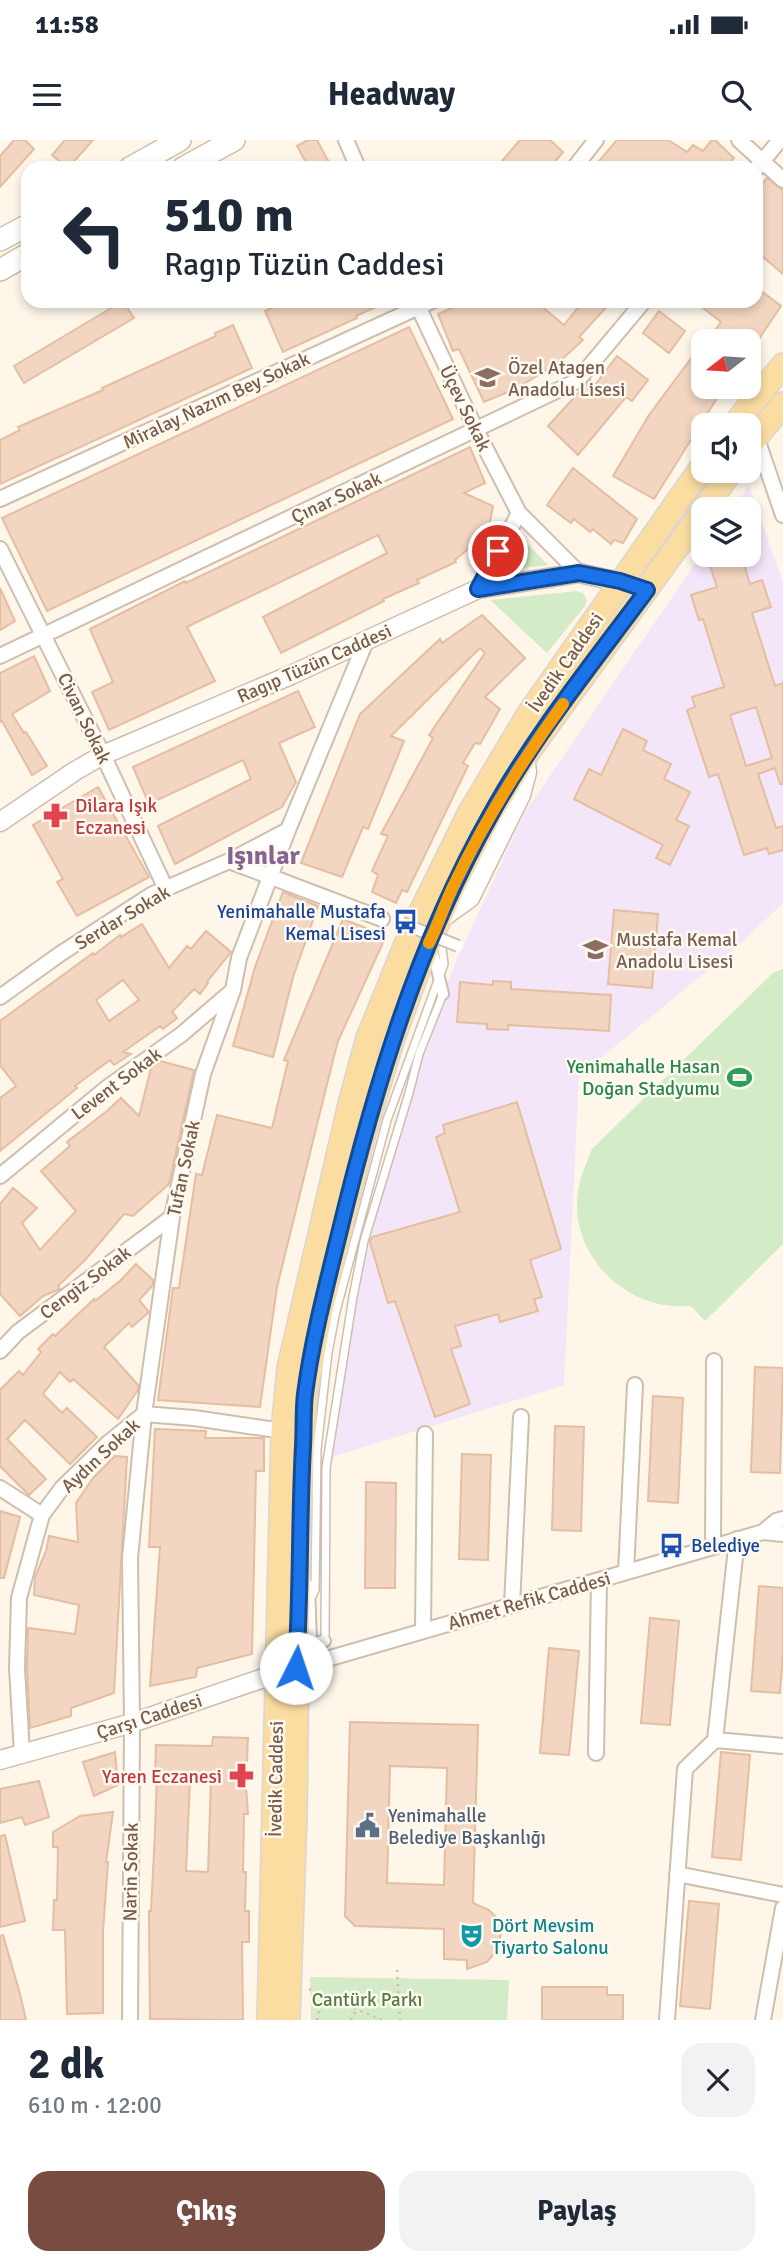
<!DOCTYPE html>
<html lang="tr">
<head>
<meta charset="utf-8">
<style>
  :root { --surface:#fff; --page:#f2f2f3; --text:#1f2937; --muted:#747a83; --accent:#794c42 }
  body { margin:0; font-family:Signika,sans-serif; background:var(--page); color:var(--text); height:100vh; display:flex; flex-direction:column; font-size:26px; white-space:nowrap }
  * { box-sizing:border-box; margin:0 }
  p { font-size:23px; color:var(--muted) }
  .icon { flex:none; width:38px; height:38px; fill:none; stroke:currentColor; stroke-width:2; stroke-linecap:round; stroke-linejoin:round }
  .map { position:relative; height:1880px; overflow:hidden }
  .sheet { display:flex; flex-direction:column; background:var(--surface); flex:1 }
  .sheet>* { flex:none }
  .guide { position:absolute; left:21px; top:21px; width:742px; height:147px; border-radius:21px; box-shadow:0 4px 10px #0003; background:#fff; color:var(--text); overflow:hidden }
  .needle { width:46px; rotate:253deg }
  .buttons { position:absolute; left:691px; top:189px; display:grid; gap:14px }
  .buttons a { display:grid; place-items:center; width:70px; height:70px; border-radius:14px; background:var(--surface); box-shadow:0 4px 10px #0003; font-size:35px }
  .pin { position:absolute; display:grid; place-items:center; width:60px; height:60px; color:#fff; margin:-30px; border:4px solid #fff; border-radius:50%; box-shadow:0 2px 7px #0007 }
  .me { position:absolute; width:77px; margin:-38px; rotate:4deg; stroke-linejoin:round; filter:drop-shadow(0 0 5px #0008) }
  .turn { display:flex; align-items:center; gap:24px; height:147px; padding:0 28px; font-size:32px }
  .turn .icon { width:91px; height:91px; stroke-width:2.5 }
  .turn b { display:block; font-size:49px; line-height:60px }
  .round { display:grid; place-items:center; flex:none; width:74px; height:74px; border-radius:21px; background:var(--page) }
  .headline { display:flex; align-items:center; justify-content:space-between; height:119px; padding:0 28px }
  h1 { font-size:42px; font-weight:700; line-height:52px }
  .primary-button { display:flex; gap:14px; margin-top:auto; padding:14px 28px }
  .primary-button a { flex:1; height:80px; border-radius:21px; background:var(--accent); color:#fff; font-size:28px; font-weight:700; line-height:80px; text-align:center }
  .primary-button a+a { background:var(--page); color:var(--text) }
  .status { display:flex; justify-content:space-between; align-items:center; height:49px; padding:0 35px; background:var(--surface); direction:ltr }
  .status svg { height:19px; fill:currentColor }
  header { display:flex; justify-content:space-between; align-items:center; height:91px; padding:0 28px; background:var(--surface); font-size:32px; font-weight:700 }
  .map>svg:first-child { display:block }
  .education { fill:#f3e6f9 }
  .green { fill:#d4ebc7 }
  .building { fill:#f2d6c1; stroke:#e5bea1; stroke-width:2; fill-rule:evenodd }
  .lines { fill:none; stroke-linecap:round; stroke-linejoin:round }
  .service-casing { stroke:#cfbeae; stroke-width:10 }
  .pedestrian-casing { stroke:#cfbeae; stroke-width:14 }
  .minor-casing { stroke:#cfbeae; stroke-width:18 }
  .tertiary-casing { stroke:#cfbeae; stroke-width:21 }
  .secondary-casing { stroke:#d2bfac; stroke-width:24 }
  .primary-casing { stroke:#dcd5d0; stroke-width:26 }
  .path { stroke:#d8baa3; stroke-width:2.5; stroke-dasharray:2 5; stroke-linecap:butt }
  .service { stroke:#fff; stroke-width:7 }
  .pedestrian { stroke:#fff; stroke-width:10 }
  .minor { stroke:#fff; stroke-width:14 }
  .tertiary { stroke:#fff; stroke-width:18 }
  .secondary { stroke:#fff; stroke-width:21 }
  .primary { stroke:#fbdda2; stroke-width:23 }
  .pedestrian-bridge-casing { stroke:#cfbeae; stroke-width:14; stroke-linecap:butt }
  .pedestrian-bridge { stroke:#fff; stroke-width:10 }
  .route-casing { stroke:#114b97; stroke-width:18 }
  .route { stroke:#1a73e8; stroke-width:12 }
  .slow { stroke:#f59e0b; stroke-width:12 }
  .labels { text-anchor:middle; stroke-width:5; stroke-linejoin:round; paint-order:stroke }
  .education-label { font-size:19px; fill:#785e54; stroke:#fffaf0; text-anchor:start }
  .street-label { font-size:19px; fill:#785d4c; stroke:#fffaf0 }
  .health-label { font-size:19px; fill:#be3a42; stroke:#fffaf0; text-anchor:start }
  .transit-label { font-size:19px; fill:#164399; stroke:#fffaf0; text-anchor:end }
  .leisure-label { font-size:19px; fill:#27864d; stroke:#fffaf0; text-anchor:end }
  .service-label { font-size:19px; fill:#4e5e75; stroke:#fffaf0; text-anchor:start }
  .culture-label { font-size:19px; fill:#0d838f; stroke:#fffaf0; text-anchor:start }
  .park-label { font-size:19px; fill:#537e43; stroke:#fffaf0 }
  .district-label { font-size:26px; font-weight:bold; fill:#866494; stroke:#fffaf0 }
</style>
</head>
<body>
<div class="status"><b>11:58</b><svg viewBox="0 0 49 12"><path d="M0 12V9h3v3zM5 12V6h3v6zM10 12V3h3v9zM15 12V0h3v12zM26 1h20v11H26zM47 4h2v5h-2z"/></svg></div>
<header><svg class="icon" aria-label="menu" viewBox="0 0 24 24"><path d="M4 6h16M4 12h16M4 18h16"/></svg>Headway<svg class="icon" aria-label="search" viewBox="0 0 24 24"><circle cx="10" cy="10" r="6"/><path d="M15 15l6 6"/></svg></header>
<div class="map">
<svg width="783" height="1880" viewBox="0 0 783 1880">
  <rect width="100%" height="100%" fill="#fdf6e9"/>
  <path class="education" d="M749 346 783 443V763L742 802 579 936 564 1245 332 1317 353 1157 364 1101 419 914 457 819 525 672 703 412 704 415H749V369H733Z"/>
  <path class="green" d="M518 394 548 425 493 432Z
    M577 451 584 454 587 461 585 466 547 513 490 460Z
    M783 829V1104L705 1181 691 1166C631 1172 575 1122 577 1061 578 1042 585 1026 592 1009L774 832Z
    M310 1837 509 1840 507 1880H311Z"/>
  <path class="building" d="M14 0H25L34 9 0 47V16Z
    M65 0H93L68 28 52 15Z
    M308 0H317L332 28H309L297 6Z
    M520 0H550L563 12 550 28H496Z
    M617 0H668L687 12 693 5 703 11 712 0H715L734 18 725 28H593Z
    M767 38 783 50V134L756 111V52Z
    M756 147 781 166 749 214V201H707L721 182 694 161H756Z
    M123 161 134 178 24 243 14 226Z
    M287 161H389L356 176 357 178 283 212 265 171Z
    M468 161H535L564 185 583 161H612L579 197 583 200 558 223 515 249 484 262 459 209 453 211 438 174Z
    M659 171 685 191 669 213 643 193Z
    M233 185 252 228 0 344V300L20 290 18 287 103 250 102 248 216 196 215 193Z
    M409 187 453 279 47 471 2 378Z
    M704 201V247H724L654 359 613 336 649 275Z
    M617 216 648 240 632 261 626 257 578 315 548 286 590 240 595 245Z
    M470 307 485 343 464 353 493 366 488 392 455 420 456 422 417 440 419 443 383 459 384 461 281 513 263 477 387 413 378 395 201 480 187 487 215 541 109 590 92 552 113 542 90 489 185 441 186 443Z
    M573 328 637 379 623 403 614 400 611 404 593 389 590 392 574 379 571 383 547 365Z
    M736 415H741L750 444 762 440 771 467 752 473 775 546 783 543V644H780L775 628 758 634 776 688 783 686V710L769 714 767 708 744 715 718 634 709 637 687 570 695 567 692 557 724 547 703 479 699 480 691 455 717 447 709 423ZM756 567 772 618 746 626 730 575Z
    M0 448 15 481 0 490Z
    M482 475 525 518 485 557 500 569 480 604 475 603 463 623 468 626 407 752 402 750 396 763 372 752 378 735 372 731 388 696 381 694 433 598 429 595 485 513 480 508 391 596 404 601 368 689 363 687 342 737 301 723 360 574 440 499 442 503Z
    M34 516 50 551 12 574 24 593 26 592 47 626 32 635 2 581 0 582V533Z
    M298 551 315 587 279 603 296 642 282 667 175 724 158 686 251 639 243 620 149 664 133 627Z
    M623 589 647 601 643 610 671 624 664 639 690 652 676 680 689 686 670 725 656 718 663 705 574 659 589 629 601 635Z
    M98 647 149 737 77 776 57 742 63 739 33 685Z
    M283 752 318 766 293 837 273 917 233 906 255 827Z
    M614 770 658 774 652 848 608 844Z
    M343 779 386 796 338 901 328 940 277 1147 260 1267 158 1260 173 1148H179L196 1034 202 1035 217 975 272 988 288 921 284 920Z
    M142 784 169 828 187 806 191 809 206 791 231 812 207 842 208 843 200 854 194 849 172 872 177 878 163 889 160 886 123 912 131 914 114 925 110 920 75 946 77 948 0 1011V958L16 946 0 925V881L93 813 94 815 120 795 121 797ZM123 840 139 860 109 881 96 860Z
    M493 841 511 842V849L611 855 609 891 508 885V890L487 889V884L457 882 460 842 493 845Z
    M160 921 194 930 169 1044 133 1076 124 1074 86 1119 58 1146 60 1149 43 1156 20 1176 0 1154V1064L13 1048 37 1068 22 1083 40 1110 76 1071 41 1031 70 1006 67 1002 107 971 121 958 139 976 151 928Z
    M517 962 561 1109 530 1120 542 1157 534 1159 538 1171 500 1182 498 1174 455 1186 461 1206 451 1209 470 1264 435 1277 395 1161 388 1163 370 1102 372 1097 460 1072 436 997 445 993 443 985Z
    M136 1124 153 1140V1145L139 1160 149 1172 132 1187 129 1183 104 1207 138 1245V1250L118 1279 73 1239 70 1242 60 1232 43 1254 62 1273 67 1268 97 1297 70 1324 25 1280 7 1299 46 1339 29 1355 0 1326V1250L19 1231 23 1235 41 1212 38 1209 53 1194 55 1196 94 1159 95 1161 121 1140Z
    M755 1227 783 1228 780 1333 751 1332Z
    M653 1256 683 1258 678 1363 648 1361Z
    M555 1286 584 1287 581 1391 552 1390Z
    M155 1289 206 1291 205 1298H264V1331H256L252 1514 197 1528 196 1537 150 1546 160 1407H149Z
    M462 1314 491 1315 488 1420 459 1419Z
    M115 1316 127 1317 114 1553 71 1568V1576L30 1588 27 1528 28 1488 75 1494 79 1465 34 1455 35 1437 46 1411 49 1396 78 1402 76 1363 93 1338Z
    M366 1342 396 1343 395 1448H365Z
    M0 1371 20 1377 4 1438H0Z
    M759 1446 783 1448V1513L780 1553 751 1551Z
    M650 1478 679 1481 670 1585 641 1583Z
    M549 1508 579 1511 569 1615 540 1613Z
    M350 1582 478 1585 473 1763 489 1770 495 1776 501 1792 498 1809 487 1822 467 1829V1820L444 1819V1789L355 1786 345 1776ZM390 1626 447 1628 444 1745 387 1743Z
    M213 1597 248 1598 246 1646 248 1674H244L243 1732H246L245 1771H249V1802H242L243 1880 150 1879 149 1771H151L155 1692 157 1634H155L156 1605 212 1606ZM190 1639 211 1640 208 1732 186 1731Z
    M115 1612 118 1645 94 1656 83 1622Z
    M721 1612 750 1615 741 1720 712 1717Z
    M39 1641 49 1677 25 1685 22 1677 0 1683V1649Z
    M113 1672 106 1722H108L103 1792V1873L67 1874 65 1790H53L54 1760H57L58 1707H53V1692L80 1676Z
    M5 1695 25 1781 0 1787V1696Z
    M689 1761 719 1764 710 1869 680 1866Z
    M3 1795 20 1854 26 1880H0V1796Z
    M542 1847H607V1855H623V1880H542Z"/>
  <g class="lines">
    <defs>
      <path id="service" d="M310 1460 315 1450 317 1309 328 1212 336 1171 387 980 444 824 441 799
        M325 1501 326 1328 353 1157 364 1101 409 953 419 914 443 854"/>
      <path id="pedestrian" d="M434 817 443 854
        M309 1446 311 1503 325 1501"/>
      <path id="minor" d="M346 0 358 28
        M739 0 783 40
        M574 28 596 0
        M756 29 780 0
        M416 162 476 290 519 373 579 433
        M756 296 783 375
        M0 359 432 161
        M0 409 103 615 166 749
        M478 449 519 373
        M0 516 577 241 644 161
        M229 721 382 779
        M0 857 60 814 151 755 229 721 288 690
        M0 1036 108 947 182 894 232 851
        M0 1211 18 1192 172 1077
        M0 1348 42 1375
        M763 1392 783 1394
        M713 1407 714 1221
        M626 1432 635 1245
        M512 1465 521 1277
        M423 1490 425 1294
        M296 1528 713 1407 763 1392 776 1381 783 1379
        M715 1600 783 1606
        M596 1613 599 1441
        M22 1614 17 1528 19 1458 42 1375 62 1348 107 1304 144 1274 194 1278 283 1291
        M677 1734 783 1755
        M130 1880 132 1583 130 1418 144 1274 172 1077 203 934 233 850 239 818 288 690 366 501
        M667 1880 685 1629 715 1600 737 1399
        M763 1880 783 1768"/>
      <path id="tertiary" d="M0 682 75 631 103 615 291 535 478 449 579 433 632 445
        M438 781 470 758 521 655 527 632 525 616
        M0 1620 132 1583 287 1530"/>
      <path id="secondary" d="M130 28 180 0
        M183 28 234 0
        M0 100 28 85
        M0 130 28 114"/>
      <path id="primary" d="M734 285 783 225
        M749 306 783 264
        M704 369 731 331
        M269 1880 283 1291 289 1228 350 964 368 898 411 792 469 674 530 572 704 324
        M288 1880 295 1675 299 1371 305 1254 323 1159 364 993 393 898 421 822 453 747 489 676 525 616 704 370"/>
    </defs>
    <use href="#service" class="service-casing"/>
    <use href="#pedestrian" class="pedestrian-casing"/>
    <use href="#minor" class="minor-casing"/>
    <use href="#tertiary" class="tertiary-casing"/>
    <use href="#secondary" class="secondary-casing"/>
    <use href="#primary" class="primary-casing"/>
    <path class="path" d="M397 1830 400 1880
      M309 1849 382 1880
      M317 1880 323 1856
      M351 1880 356 1870"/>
    <use href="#service" class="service"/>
    <use href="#pedestrian" class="pedestrian"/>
    <use href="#minor" class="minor"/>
    <use href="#tertiary" class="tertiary"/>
    <use href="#secondary" class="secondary"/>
    <use href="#primary" class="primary"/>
    <defs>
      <path id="pedestrian-bridge" d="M402 783 458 806"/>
    </defs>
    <use href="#pedestrian-bridge" class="pedestrian-bridge-casing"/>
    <use href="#pedestrian-bridge" class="pedestrian-bridge"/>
  </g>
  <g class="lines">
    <defs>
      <path id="route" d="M296 1528C301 1454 299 1380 303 1306 304 1289 303 1271 305 1254 312 1200 326 1147 339 1094 374 949 417 805 491 674 535 594 593 523 647 450L620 441 579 433 478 449 498 411"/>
    </defs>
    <use href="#route" class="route-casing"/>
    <use href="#route" class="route"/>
    <path class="slow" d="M429 803C438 785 444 766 452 749 483 683 521 622 563 564"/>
  </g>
  <defs>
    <symbol id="school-bare" viewBox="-9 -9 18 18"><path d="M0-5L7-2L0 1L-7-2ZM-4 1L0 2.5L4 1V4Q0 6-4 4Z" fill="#8d6e63" stroke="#fffaf0" stroke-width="2.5" paint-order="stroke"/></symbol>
    <symbol id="pharmacy-bare" viewBox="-9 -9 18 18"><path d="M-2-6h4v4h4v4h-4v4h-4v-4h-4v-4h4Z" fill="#e0444e" stroke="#fffaf0" stroke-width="2.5" paint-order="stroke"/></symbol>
    <symbol id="bus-bare" viewBox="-9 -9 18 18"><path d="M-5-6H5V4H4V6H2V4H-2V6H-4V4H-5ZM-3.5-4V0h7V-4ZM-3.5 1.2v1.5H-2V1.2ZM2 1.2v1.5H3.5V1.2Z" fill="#1a4fb4" stroke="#fffaf0" stroke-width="2.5" paint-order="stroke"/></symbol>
    <symbol id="stadium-bare" viewBox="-9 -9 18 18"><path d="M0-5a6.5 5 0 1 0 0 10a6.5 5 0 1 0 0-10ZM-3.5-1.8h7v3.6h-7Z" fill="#2e9e5b" stroke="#fffaf0" stroke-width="2.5" paint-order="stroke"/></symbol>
    <symbol id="civic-bare" viewBox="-9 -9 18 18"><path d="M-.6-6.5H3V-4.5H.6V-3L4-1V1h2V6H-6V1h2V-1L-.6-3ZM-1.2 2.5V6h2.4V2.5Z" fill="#5c6f8a" stroke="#fffaf0" stroke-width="2.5" paint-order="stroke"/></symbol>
    <symbol id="theatre-bare" viewBox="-9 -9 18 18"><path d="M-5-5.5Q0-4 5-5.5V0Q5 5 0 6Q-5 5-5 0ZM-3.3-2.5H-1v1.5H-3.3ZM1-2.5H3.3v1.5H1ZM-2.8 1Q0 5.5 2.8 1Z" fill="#0f9aa8" stroke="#fffaf0" stroke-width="2.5" paint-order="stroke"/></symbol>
  </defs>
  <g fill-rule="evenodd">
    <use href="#school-bare" x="470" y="220" width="35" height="35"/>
    <use href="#pharmacy-bare" x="38" y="658" width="35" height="35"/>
    <use href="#bus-bare" x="388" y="764" width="35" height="35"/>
    <use href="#school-bare" x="578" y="792" width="35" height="35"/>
    <use href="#stadium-bare" x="722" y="920" width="35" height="35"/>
    <use href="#bus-bare" x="654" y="1388" width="35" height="35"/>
    <use href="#pharmacy-bare" x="224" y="1618" width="35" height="35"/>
    <use href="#civic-bare" x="350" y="1668" width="35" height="35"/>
    <use href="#theatre-bare" x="454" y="1778" width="35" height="35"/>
  </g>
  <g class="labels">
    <g class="education-label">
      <text x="508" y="234">Özel Atagen<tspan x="508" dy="22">Anadolu Lisesi</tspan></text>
      <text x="616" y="806">Mustafa Kemal<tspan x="616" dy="22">Anadolu Lisesi</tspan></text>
    </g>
    <g class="street-label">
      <text transform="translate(216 260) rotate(-25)" y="7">Miralay Nazım Bey Sokak</text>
      <text transform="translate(466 268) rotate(64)" y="7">Üçev Sokak</text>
      <text transform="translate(336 357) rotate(-25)" y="7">Çınar Sokak</text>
      <text transform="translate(565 522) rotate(-55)" y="7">İvedik Caddesi</text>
      <text transform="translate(314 523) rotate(-24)" y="7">Ragıp Tüzün Caddesi</text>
      <text transform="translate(85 578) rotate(64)" y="7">Civan Sokak</text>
      <text transform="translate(122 777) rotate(-31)" y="7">Serdar Sokak</text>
      <text transform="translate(116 943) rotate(-37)" y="7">Levent Sokak</text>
      <text transform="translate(183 1028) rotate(-78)" y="7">Tufan Sokak</text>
      <text transform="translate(85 1142) rotate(-37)" y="7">Cengiz Sokak</text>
      <text transform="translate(100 1315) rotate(-43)" y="7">Aydın Sokak</text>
      <text transform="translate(529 1460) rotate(-16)" y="7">Ahmet Refik Caddesi</text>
      <text transform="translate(149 1576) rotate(-18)" y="7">Çarşı Caddesi</text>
      <text transform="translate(275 1639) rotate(-89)" y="7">İvedik Caddesi</text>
      <text transform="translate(130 1732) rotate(-89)" y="7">Narin Sokak</text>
    </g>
    <g class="health-label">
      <text x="75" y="672">Dilara Işık<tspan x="75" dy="22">Eczanesi</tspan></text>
      <text x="222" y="1643" text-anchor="end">Yaren Eczanesi</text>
    </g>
    <g class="transit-label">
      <text x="386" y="778">Yenimahalle Mustafa<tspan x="386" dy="22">Kemal Lisesi</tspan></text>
      <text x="691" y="1412" text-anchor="start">Belediye</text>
    </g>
    <g class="leisure-label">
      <text x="720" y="933">Yenimahalle Hasan<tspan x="720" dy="22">Doğan Stadyumu</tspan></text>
    </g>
    <g class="service-label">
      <text x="388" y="1682">Yenimahalle<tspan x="388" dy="22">Belediye Başkanlığı</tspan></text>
    </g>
    <g class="culture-label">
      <text x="492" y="1792">Dört Mevsim<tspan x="492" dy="22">Tiyarto Salonu</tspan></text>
    </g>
    <g class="park-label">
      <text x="367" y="1866">Cantürk Parkı</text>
    </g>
    <g class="district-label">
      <text x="263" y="724">Işınlar</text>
    </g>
  </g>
</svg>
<div class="buttons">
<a><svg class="needle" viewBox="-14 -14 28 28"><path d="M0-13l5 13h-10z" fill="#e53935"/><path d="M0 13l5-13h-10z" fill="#747a83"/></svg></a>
<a><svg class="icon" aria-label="sound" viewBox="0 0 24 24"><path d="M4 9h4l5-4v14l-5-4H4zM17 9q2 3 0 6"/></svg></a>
<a><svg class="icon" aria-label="layers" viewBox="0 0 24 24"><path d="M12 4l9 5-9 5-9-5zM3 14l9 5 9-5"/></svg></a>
</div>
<div class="pin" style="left:498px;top:411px;background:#d93025"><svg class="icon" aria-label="arrive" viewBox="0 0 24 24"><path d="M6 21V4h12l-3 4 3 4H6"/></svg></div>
<svg class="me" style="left:296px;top:1528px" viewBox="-20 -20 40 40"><circle r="19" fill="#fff"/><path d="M0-13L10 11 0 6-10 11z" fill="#1a73e8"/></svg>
<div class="guide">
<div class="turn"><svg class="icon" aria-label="left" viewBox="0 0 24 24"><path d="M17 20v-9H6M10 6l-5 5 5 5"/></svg><div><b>510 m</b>Ragıp Tüzün Caddesi</div></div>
</div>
</div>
<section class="sheet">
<div class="headline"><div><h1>2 dk</h1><p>610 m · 12:00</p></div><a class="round"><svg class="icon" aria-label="close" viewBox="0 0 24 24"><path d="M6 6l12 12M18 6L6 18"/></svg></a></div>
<div class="primary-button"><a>Çıkış</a><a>Paylaş</a></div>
</section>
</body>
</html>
